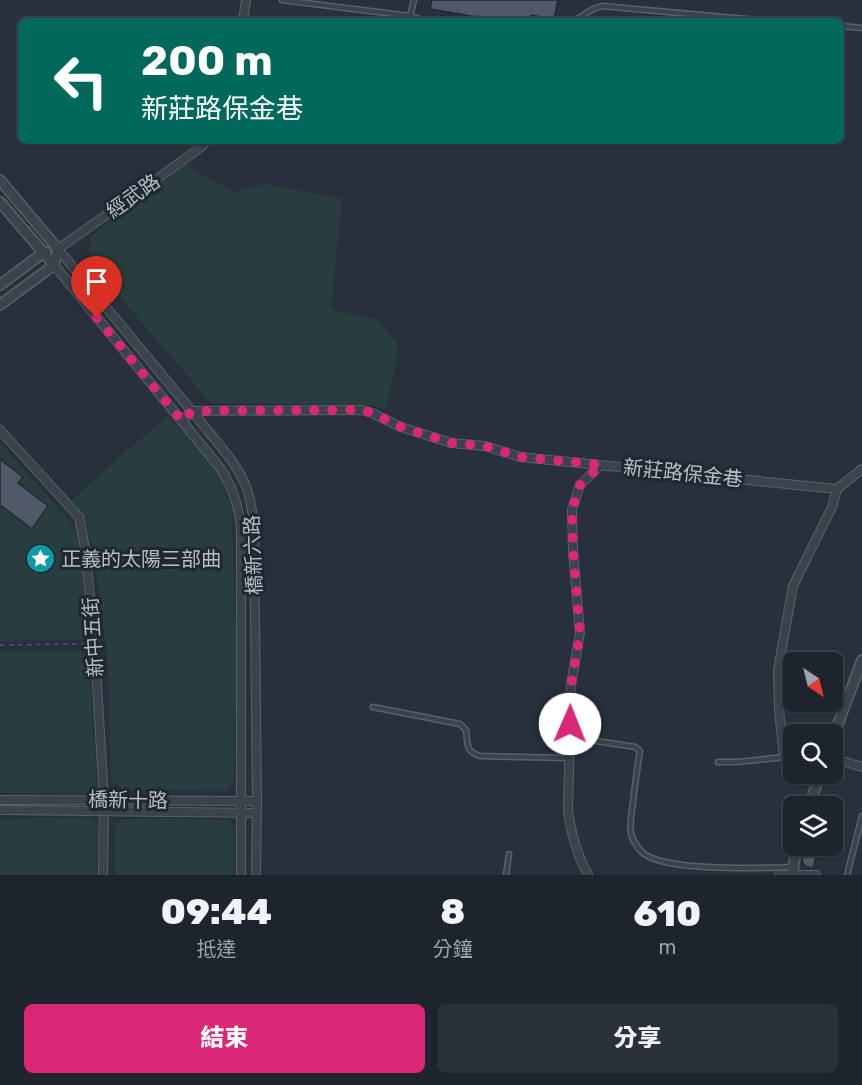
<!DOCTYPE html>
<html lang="zh-TW">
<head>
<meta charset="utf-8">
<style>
  :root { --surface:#1d242d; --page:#2a3039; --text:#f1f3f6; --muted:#a0a4aa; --line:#3b4149; --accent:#db2777 }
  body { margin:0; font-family:Rubik,"Noto Sans TC",sans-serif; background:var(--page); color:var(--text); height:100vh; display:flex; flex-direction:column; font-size:22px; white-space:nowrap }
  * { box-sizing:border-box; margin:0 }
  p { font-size:20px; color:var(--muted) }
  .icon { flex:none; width:33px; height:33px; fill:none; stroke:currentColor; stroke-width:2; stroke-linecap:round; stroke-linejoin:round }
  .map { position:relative; height:875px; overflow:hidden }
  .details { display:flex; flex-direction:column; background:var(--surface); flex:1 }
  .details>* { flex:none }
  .hud { position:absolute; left:18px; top:18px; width:826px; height:126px; border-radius:9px; box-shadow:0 2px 4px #0004,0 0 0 2px var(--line); background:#00695c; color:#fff; overflow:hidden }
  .needle { width:39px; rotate:145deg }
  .tools { position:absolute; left:783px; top:652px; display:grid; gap:12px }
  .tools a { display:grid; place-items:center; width:60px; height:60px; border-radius:9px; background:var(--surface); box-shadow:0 2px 4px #0004,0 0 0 2px var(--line); font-size:30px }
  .pin { position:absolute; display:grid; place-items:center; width:51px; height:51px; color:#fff; margin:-62px -26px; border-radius:50% 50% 50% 0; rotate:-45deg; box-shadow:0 0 6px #0007 }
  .pin .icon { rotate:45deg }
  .me { position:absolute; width:66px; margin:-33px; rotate:1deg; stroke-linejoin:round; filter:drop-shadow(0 0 4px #0008) }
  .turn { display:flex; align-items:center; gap:21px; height:126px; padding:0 24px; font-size:27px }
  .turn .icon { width:78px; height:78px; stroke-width:2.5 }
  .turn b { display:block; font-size:42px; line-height:51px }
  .eta { display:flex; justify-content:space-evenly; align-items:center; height:102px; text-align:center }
  .eta b { font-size:36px; font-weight:800; line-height:42px }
  .cta { display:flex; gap:12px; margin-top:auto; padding:12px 24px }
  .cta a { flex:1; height:69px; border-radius:9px; background:var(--accent); color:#fff; font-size:24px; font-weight:800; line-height:69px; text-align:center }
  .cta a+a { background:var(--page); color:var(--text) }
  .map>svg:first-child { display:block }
  .green { fill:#2a3d3e }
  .building { fill:#505967; stroke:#212933; stroke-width:1.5 }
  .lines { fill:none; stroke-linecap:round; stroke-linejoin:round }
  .service-casing { stroke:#58606a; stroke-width:7 }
  .minor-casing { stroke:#58606a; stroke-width:10 }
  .tertiary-casing { stroke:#58606a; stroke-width:12 }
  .path { stroke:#485a5c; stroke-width:1.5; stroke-dasharray:4.5 4.5; stroke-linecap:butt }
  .service { stroke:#3a424c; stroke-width:4 }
  .minor { stroke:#3a424c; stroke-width:8 }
  .tertiary { stroke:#3a424c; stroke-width:9 }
  .route { stroke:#db2777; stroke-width:10; stroke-dasharray:0 18 }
  .labels { text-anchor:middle; stroke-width:6; stroke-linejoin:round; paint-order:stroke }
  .street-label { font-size:20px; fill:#b6bdc7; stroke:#1f2731 }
  .poi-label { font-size:20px; fill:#b6bdc7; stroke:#1f2731; text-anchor:start }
</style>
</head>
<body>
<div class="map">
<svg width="862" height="875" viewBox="0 0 862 875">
  <rect width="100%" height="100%" fill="#27303c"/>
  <path class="green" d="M186 165 233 192 264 184 342 199 331 309 379 320 399 347 386 409 371 405 211 403 88 260 92 235Z
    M168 415 205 457 221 479 231 506 237 654 234 781 227 791 123 790 111 780 108 662 93 548 83 514 71 500Z
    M0 443 70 521 81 546 88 639 0 641Z
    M0 651H88L97 788 86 794 0 793Z
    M91 817 98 823 97 875H0V819Z
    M179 818 229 820 235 830V875H115V827L123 819Z"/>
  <path class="building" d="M432 0H558L554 19 531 15 530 21H513L478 16V17L430 9Z
    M0 459 23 477 18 483 48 506 32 529 0 505Z
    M805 848 817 853 813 868 805 866 802 861Z"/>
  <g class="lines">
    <defs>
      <path id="service" d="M282 0 410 16 427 21
        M410 16 414 0
        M574 21 593 9 602 6 768 21
        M842 26 862 28
        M373 707 460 724 466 730C468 744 465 751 480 756L569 758
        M590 740 635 747 640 751C637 768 635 785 633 802 632 812 629 823 631 834 632 839 638 849 643 853 666 872 762 868 793 867
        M718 762H737L794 756
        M506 875 509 854
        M847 875 862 816"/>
      <path id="minor" d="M243 21 246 0
        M207 141 201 147 160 177 58 249 209 432C222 448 237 465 245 484 250 496 252 509 254 522L257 801 256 875
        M54 265 221 469C233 488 238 505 241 527V875
        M182 421 192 411 362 410 372 413 401 427 451 443 485 446 520 457 837 489
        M0 430 79 517 85 548 94 635 104 800 103 875
        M784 756 779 711 778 670 793 586 832 507 837 489 862 469
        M832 758 862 767
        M0 800 257 801
        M0 810 257 813
        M588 875C577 855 571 833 568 811L571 685 580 633 573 551 572 509 580 485 601 465
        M779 875H816"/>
      <path id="tertiary" d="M0 180 58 249
        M0 202 54 265
        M0 285 43 253 46 252
        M0 305 54 265 58 249
        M832 740 862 660
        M809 807 820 774
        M792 875 797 846"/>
    </defs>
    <use href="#service" class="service-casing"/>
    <use href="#minor" class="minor-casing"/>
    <use href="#tertiary" class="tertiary-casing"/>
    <path class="path" d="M0 645 87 644"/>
    <use href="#service" class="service"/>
    <use href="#minor" class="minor"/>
    <use href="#tertiary" class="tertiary"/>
  </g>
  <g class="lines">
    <path class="route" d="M97 318 182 421 192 411 362 410 372 413 401 427 451 443 485 446 520 457 601 465 580 485 572 509 573 551 580 633 571 685 570 724"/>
  </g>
  <defs>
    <symbol id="sight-disc" viewBox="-11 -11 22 22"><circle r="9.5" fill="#0f9aa8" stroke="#1f2731"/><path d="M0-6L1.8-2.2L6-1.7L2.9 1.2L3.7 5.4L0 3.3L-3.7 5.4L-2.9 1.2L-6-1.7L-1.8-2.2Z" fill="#fff"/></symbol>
  </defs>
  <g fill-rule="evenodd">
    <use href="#sight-disc" x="24" y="542" width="33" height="33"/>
  </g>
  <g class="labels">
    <g class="street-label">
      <text transform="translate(133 196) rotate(-35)" y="7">經武路</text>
      <text transform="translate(683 473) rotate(6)" y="7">新莊路保金巷</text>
      <text transform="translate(253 555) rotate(-92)" y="7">橋新六路</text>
      <text transform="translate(93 637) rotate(-94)" y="7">新中五街</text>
      <text transform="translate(128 800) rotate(1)" y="7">橋新十路</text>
    </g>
    <g class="poi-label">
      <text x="61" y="566">正義的太陽三部曲</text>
    </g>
  </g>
</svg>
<div class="tools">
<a><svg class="needle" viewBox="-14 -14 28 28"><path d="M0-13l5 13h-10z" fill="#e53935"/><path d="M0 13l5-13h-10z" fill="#a0a4aa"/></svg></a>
<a><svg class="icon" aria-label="search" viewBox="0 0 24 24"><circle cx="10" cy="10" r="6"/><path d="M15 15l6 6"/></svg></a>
<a><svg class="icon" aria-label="layers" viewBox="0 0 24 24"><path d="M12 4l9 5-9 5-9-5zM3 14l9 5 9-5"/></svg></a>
</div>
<div class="pin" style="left:97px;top:318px;background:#d93025"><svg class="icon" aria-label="arrive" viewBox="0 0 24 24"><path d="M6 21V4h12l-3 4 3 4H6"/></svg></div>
<svg class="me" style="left:570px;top:724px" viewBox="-20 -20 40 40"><circle r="19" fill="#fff"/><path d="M0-13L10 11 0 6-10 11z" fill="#db2777"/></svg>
<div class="hud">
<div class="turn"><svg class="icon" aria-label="left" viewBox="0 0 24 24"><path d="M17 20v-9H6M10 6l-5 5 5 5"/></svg><div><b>200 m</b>新莊路保金巷</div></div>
</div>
</div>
<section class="details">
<div class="eta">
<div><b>09:44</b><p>抵達</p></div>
<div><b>8</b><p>分鐘</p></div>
<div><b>610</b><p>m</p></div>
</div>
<div class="cta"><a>結束</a><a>分享</a></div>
</section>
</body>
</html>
